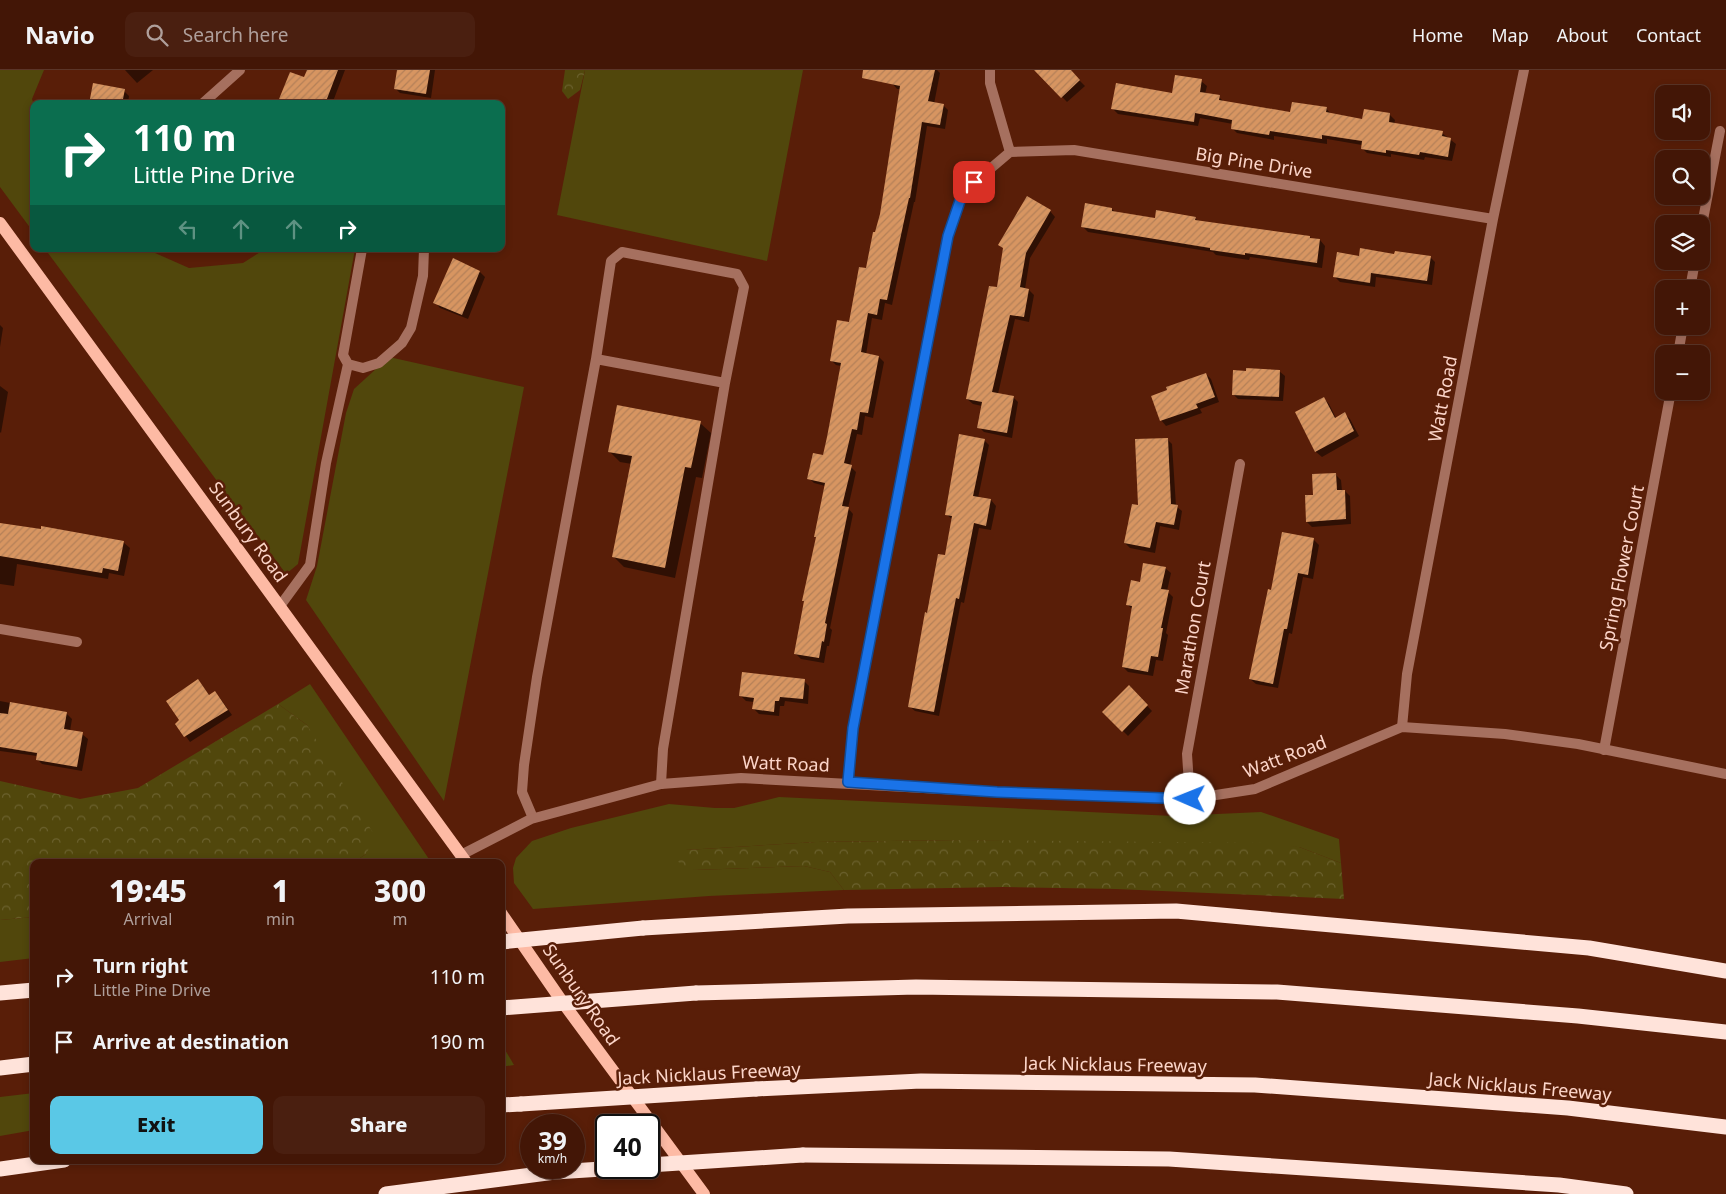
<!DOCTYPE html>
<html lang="en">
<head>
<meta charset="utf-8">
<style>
  :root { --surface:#431606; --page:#4a1f10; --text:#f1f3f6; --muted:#af9f9b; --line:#5b3528; --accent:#5ac8e6 }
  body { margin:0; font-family:"Noto Sans",sans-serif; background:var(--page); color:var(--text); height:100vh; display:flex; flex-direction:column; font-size:19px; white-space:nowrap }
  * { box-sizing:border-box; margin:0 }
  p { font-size:16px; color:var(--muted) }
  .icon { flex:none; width:28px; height:28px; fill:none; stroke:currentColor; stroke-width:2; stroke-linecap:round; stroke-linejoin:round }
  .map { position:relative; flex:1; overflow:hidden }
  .drawer { position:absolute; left:30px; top:789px; width:475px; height:305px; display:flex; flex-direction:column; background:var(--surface); border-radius:10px; box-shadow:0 2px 8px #0003,0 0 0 1px var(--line) }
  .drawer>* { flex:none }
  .guide { position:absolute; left:30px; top:30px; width:475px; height:152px; border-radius:10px; box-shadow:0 2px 8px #0003,0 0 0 1px var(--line); background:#0b6e4f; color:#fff; overflow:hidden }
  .fabs { position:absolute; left:1655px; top:15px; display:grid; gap:10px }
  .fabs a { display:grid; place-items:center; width:55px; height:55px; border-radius:10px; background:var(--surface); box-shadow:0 2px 8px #0003,0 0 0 1px var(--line); font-size:25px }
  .speed { position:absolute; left:520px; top:1044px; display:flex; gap:10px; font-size:25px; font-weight:700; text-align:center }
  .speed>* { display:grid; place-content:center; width:65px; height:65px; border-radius:50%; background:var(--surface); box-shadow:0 2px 8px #0003,0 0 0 1px var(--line); line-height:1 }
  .speed small { font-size:12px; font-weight:400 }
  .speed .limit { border:2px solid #111; border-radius:8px; background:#fff; color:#111 }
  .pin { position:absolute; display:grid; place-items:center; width:42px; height:42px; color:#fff; margin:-21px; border-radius:10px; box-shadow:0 2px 8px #0006 }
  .me { position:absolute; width:55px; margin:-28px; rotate:271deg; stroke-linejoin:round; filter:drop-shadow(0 0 4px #0008) }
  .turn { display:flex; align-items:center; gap:18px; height:105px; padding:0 20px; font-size:22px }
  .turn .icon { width:65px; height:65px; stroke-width:2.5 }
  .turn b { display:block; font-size:35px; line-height:42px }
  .lanes { display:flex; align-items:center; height:48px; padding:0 20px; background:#0003; justify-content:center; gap:25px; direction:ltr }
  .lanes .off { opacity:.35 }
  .eta { display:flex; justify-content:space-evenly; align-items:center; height:85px; text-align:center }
  .eta b { font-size:30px; font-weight:800; line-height:35px }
  .action { display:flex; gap:10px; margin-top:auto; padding:10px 20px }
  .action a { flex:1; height:58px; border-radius:10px; background:var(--accent); color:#111; font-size:20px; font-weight:800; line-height:58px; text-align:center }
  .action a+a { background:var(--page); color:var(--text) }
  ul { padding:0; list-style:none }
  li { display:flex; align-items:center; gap:15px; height:65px; padding:0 20px }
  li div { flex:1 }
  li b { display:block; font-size:19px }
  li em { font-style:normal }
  header { display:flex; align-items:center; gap:30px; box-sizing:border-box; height:70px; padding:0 25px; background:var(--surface); border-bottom:1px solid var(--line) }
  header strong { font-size:24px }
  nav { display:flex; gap:28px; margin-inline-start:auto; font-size:18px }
  .search { width:350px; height:45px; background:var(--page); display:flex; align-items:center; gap:12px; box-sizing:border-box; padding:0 18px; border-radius:10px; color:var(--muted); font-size:19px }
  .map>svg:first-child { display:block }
  .green { fill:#51470c }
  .forest { fill:url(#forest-crowns) }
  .shadow { fill:#0007 }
  .building { fill:url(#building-hatch) }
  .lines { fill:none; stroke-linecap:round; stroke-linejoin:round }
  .service { stroke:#a6705f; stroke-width:10 }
  .minor { stroke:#a6705f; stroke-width:10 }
  .tertiary { stroke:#a6705f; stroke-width:10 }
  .primary { stroke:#fdbaa4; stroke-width:12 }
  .motorway { stroke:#ffe3da; stroke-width:15 }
  .motorway-bridge { stroke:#ffe3da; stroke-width:15 }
  .route-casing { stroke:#114b97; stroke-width:12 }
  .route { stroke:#1a73e8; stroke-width:9 }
  .labels { text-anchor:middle; stroke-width:5; stroke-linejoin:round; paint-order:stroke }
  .street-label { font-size:18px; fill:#fcd5c9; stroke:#591e08 }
</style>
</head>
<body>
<header>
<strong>Navio</strong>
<div class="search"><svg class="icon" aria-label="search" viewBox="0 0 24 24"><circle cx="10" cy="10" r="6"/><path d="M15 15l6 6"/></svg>Search here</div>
<nav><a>Home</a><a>Map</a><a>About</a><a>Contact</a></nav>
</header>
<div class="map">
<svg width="1726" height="1124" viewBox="0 0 1726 1124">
  <defs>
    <pattern id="forest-crowns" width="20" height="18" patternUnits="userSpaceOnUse" patternTransform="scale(1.25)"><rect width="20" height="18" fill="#51470c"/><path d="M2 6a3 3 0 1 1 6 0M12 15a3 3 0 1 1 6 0" fill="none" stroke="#6b612e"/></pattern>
    <pattern id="building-hatch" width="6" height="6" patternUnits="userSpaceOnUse" patternTransform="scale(1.25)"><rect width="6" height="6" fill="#d79561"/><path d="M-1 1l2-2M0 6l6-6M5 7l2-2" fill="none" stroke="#b48058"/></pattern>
  </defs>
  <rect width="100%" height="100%" fill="#591e08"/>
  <path class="green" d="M0 0H44L32 29 34 35V163L0 117Z
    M585 0H803L767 191 557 145Z
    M45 179H146L189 198 243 193 265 179H355L298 494 286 504Z
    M389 287 524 317 444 731 306 530 317 496 346 343 354 319Z
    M310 614 431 792H354L366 784 307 655 278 634Z
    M779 727 1173 746 1261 742 1339 769 1341 793 1299 777 963 770 816 772 686 780 694 800 804 796 830 802 844 820 709 826 533 839 514 813 513 798 516 788 532 771 571 758 669 734 715 738H734Z
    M34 847V888L0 892V850Z
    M501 973 514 995 501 997Z
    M34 1023V1060L0 1066V1027Z"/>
  <path class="forest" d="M565 0H585L580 20 568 29 562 21Z
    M278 634 307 655 375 766 366 784 354 792H34V847L0 850V711L80 729 138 718Z
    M963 770 1267 773 1299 777 1341 793 1344 829 1116 819 1003 817 844 820 830 802 804 796 694 800 681 795 677 790 686 780 816 772Z"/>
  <path class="shadow" d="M125 0H153L137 13Z
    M308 0H345L332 34H278L305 9Z
    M398 0H435L431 28 400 23 395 18Z
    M895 0H937L940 3 934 34 943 35 948 40 945 59 927 56 915 132H914L892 235 885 233 882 250 872 248 866 285 879 287 884 292 873 348 865 346 862 365 857 364 850 396 856 402 848 438 853 444 830 558 832 560 829 576H827L824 593 801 589 796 584 825 416 814 413 809 408 824 387 841 296 836 295 831 290 850 254 867 200 881 145 900 19H897L892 13Z
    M1038 0H1069L1085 16 1067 32 1037 1Z
    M1201 11 1207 16 1205 24 1219 27 1224 32 1291 44 1326 38 1331 44 1363 50 1365 40 1390 45 1395 50 1394 54 1442 63 1456 74 1452 91 1425 87 1424 90 1391 84V87L1367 83 1362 78V75L1327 69V74L1274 66V70L1237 63 1232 58 1233 54 1200 48 1198 56 1118 44 1113 39 1173 24Z
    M124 21 129 26 128 34H91Z
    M1112 139 1116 143 1156 150 1195 148 1199 152 1310 167 1312 169 1320 170 1325 176 1322 198 1250 187 1249 190 1216 185 1213 182 1088 162 1083 157Z
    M1050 141 1055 147 1030 188 1025 219 1029 220 1034 225 1029 252 1015 249 998 324 1013 327 1018 332 1012 368 984 362 979 357 982 336 973 334 967 329 998 218 1004 179 1000 175Z
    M1395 185 1430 187 1435 192 1432 215 1376 207 1375 217 1340 212 1334 206Z
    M480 202 485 207 468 249 440 238 435 232Z
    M0 255 3 258 0 277Z
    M1279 301 1285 306 1283 331 1238 329 1233 324Z
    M1206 304 1211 309 1219 332 1200 339 1202 343 1166 356 1161 350Z
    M0 316 8 322 1 363 0 362Z
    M1324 329 1329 334 1336 348 1345 344 1350 349 1359 366 1322 387 1316 382 1297 342Z
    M700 353 711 363 702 408 696 407 675 508 624 497 614 487 632 394 620 392 609 381Z
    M1167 369 1172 374 1176 436 1182 441 1179 460 1160 456 1155 483 1130 478 1125 473Z
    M984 370 989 375 978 428 991 430 996 436 991 460 979 458 964 533 961 532 939 646 915 641 909 636 928 544 946 486 953 450 946 444Z
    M1336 405 1341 410 1342 421H1345L1350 426 1351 454 1312 457 1307 452 1315 426Z
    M0 455 123 472 130 478 124 506 109 503 108 509 17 494 14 516 0 514Z
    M1283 464 1314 470 1319 475 1313 509 1303 507 1292 564 1289 563 1278 618 1256 614 1250 609 1272 521Z
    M1165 498 1171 503 1167 521 1173 527 1166 563 1168 565 1163 591 1156 590 1153 606 1128 602 1123 597 1133 540 1128 535 1141 513Z
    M198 610 210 626 215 623 220 628 232 645 190 672 177 654 181 650Z
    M804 611 809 616 808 634 785 631 784 636H780L779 646 759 644 754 639V632L746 631 741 626Z
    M1129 617 1152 641 1128 666 1104 642Z
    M0 631 67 644 72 649 70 661 82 664 88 669 82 701 42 694 37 689V686L0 681Z"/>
  <path class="building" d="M307 0H338L325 34H277L290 2 304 7Z
    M397 0H430L426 24 394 19Z
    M863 0H935L928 31 944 34 940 55 922 52 910 128H909L887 230 880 229 877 245 868 243 861 282 879 286 868 343 860 342 857 360 852 359 844 393 852 395 842 436 849 437 825 553 827 554 824 572 822 571 819 588 794 584 804 531H802L816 467H814L825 413 807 409 813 383 823 385 827 367 841 293 830 291 837 250 849 252 859 197 866 198 873 162H875L880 144 900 16 862 8Z
    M1034 0H1071L1080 10 1061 28Z
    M1175 5 1202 9 1200 22 1220 25 1219 30 1290 42 1292 32 1327 37 1326 42 1362 49 1364 39 1390 43 1389 52 1443 61 1442 66 1451 68 1448 87 1420 82 1419 85 1386 80V83L1361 79 1362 71 1322 65V69L1270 61 1269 65 1231 59 1232 50 1195 43 1194 52 1111 39 1116 13 1172 23Z
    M93 13 125 19 122 34H89Z
    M1027 126 1051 140 1026 183 1020 217 1029 219 1024 247 1010 245 992 322 1014 326 1007 363 977 358 982 332 966 329 989 216 997 217 1003 178 998 175Z
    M1085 133 1112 138V141L1155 148 1156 140 1196 147 1195 150 1310 166V168L1320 169 1317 193 1245 183V185L1210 180V178L1081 157Z
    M1360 178 1394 184 1395 181 1431 186 1427 211 1371 203 1370 213 1333 207 1337 182 1359 186Z
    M453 188 480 201 462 245 433 233Z
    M1246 298 1280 300 1279 327 1232 325 1233 300 1246 301Z
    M1206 303 1215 327 1196 334 1198 338 1160 351 1151 326 1167 320 1166 317Z
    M1324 327 1335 348 1345 342 1354 361 1315 382 1295 342Z
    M617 335 701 351 691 398 685 397 665 498 612 487 632 386 608 382Z
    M959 364 985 369 973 426 991 429 986 456 974 453 959 529 956 528 934 642 908 637 925 542 927 543 938 484 945 485 952 446 945 445Z
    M1168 368 1171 434 1178 435 1174 455 1156 452 1150 478 1124 473 1132 434 1138 435 1135 369Z
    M1336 403 1337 420H1345L1346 449 1306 452 1305 425H1313L1312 404Z
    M0 453 41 459V456L124 471 118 501 103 498 102 503 0 486Z
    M1282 462 1314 468 1308 505 1298 503 1287 559H1284L1273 614 1249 609 1268 519 1271 520Z
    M1143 493 1166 497 1161 519 1169 520 1161 558H1163L1158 587 1151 586 1148 602 1122 597 1132 536 1126 535 1131 510 1140 512Z
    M742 602 805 609 803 629 780 627 779 631H775L774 642 752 639 754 628 739 626Z
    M198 609 209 625 215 621 228 640 184 667 175 654 179 650 166 631Z
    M1129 615 1148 635 1122 662 1102 642Z
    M10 632 67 642 64 659 83 662 77 697 36 690 37 683 0 677V643L8 644Z"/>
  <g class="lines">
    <path class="service" d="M596 289 611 191 622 182 737 204 744 217 725 313 663 679 661 714
      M348 294 363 298 379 293 402 273 411 258 423 206 424 179
      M280 536 310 495 326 393 348 294 343 285 362 179
      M533 748 522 722 524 695 537 607 596 289 725 313"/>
    <path class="minor" d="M990 0V13L1010 82
      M202 34 240 0
      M1010 82 1074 80 1493 149
      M1701 160 1720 61
      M1690 219 1695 191
      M1678 284 1683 256
      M0 559 77 572
      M1402 657 1407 604 1493 149 1524 0
      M1604 680 1671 321
      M848 712 853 658 948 166 963 122 1010 82
      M1190 729 1187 684 1240 394"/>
    <path class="tertiary" d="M461 785 531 749 661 714 741 708 997 722 1190 729 1255 719 1402 657 1505 664 1578 674 1726 704"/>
    <path class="primary" d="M0 153 466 792
      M501 843 561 930 704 1124"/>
    <path class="motorway" d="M643 858 848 846 1176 841 1589 878 1726 901
      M0 923 34 920
      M696 923 916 917 1277 922 1578 946 1726 962
      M0 998 34 994
      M756 1019 921 1011 1255 1015 1568 1038 1726 1057
      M501 1035 521 1034
      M803 1085 1169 1089 1559 1115 1626 1124
      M0 1099 64 1090
      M386 1124 555 1102 618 1098"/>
    <path class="motorway-bridge" d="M501 872 643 858
      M501 938 696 923
      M521 1034 756 1019
      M649 1095 803 1085"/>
  </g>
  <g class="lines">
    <defs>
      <path id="route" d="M974 112 963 122 948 166 853 658 848 712 997 722 1190 729"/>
    </defs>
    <use href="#route" class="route-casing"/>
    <use href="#route" class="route"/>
  </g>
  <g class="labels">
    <g class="street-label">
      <text transform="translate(1254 93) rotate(9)" y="6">Big Pine Drive</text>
      <text transform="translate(1443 329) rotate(-79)" y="6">Watt Road</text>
      <text transform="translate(248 462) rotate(54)" y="6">Sunbury Road</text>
      <text transform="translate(1622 498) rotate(-79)" y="6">Spring Flower Court</text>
      <text transform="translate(1193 558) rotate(-80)" y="6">Marathon Court</text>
      <text transform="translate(1285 687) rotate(-21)" y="6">Watt Road</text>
      <text transform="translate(786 694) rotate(2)" y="6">Watt Road</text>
      <text transform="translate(581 925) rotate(55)" y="6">Sunbury Road</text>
      <text transform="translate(1115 995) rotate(1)" y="6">Jack Nicklaus Freeway</text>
      <text transform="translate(709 1004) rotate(-3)" y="6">Jack Nicklaus Freeway</text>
      <text transform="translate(1520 1017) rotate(5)" y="6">Jack Nicklaus Freeway</text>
    </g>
  </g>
</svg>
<div class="fabs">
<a><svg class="icon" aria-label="sound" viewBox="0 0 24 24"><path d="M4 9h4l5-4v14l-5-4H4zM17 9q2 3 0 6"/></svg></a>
<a><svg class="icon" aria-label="search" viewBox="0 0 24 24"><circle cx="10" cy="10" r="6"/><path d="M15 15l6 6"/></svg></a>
<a><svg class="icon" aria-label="layers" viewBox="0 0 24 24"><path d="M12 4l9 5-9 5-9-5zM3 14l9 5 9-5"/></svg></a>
<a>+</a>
<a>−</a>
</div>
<div class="speed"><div>39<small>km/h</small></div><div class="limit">40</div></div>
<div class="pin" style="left:974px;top:112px;background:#d93025"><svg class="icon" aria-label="arrive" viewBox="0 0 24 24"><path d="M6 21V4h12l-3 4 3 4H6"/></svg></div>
<svg class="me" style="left:1190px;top:729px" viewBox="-20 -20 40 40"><circle r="19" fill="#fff"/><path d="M0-13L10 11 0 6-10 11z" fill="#1a73e8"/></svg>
<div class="guide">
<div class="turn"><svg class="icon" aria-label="right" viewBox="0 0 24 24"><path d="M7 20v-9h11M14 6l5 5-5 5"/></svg><div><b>110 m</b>Little Pine Drive</div></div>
<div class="lanes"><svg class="icon off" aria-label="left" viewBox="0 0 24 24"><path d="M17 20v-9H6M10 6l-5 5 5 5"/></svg><svg class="icon off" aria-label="ahead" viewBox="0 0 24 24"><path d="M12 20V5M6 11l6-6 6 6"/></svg><svg class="icon off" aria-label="ahead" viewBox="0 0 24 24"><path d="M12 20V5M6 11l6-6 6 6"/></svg><svg class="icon" aria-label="right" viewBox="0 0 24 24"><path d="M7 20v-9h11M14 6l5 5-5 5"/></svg></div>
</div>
<section class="drawer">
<div class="eta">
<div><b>19:45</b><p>Arrival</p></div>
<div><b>1</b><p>min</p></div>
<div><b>300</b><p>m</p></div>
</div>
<ul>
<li><svg class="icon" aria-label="right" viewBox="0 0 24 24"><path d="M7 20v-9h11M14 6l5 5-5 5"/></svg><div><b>Turn right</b><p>Little Pine Drive</p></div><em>110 m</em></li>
<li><svg class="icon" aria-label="arrive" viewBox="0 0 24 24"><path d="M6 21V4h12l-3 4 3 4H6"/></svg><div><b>Arrive at destination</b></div><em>190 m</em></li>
</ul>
<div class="action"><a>Exit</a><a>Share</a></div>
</section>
</div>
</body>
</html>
